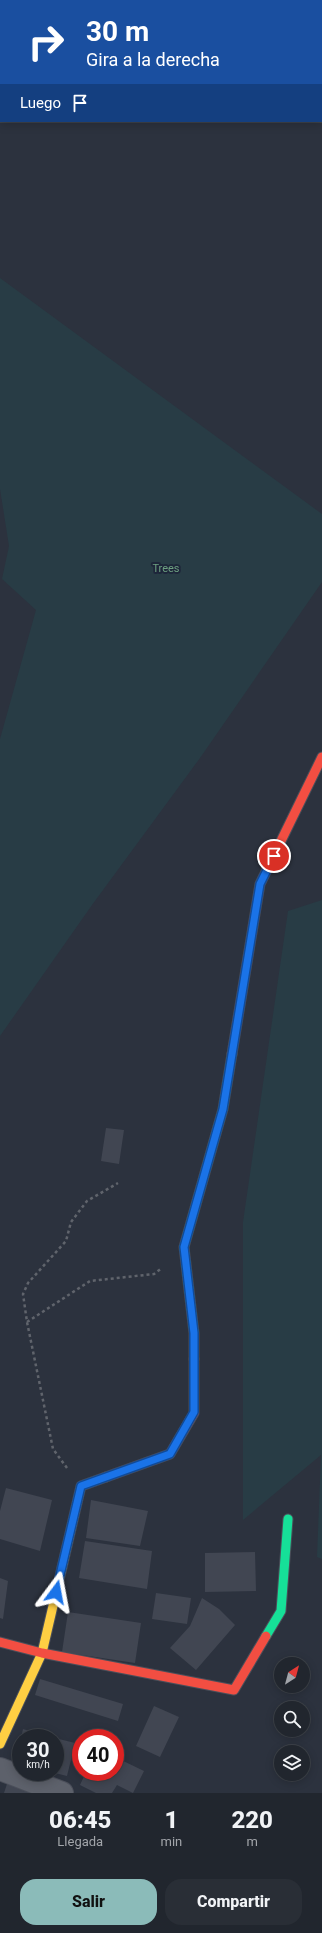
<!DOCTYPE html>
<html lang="es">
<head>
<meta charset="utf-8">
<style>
  :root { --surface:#21262e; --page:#292e36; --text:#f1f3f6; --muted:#a2a5aa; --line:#3e434a; --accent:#8bbbb9 }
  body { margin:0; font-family:Roboto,sans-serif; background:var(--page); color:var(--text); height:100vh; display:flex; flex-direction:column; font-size:15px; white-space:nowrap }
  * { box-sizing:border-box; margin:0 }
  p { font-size:13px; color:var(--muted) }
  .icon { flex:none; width:22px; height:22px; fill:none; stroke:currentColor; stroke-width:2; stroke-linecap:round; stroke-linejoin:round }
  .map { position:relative; height:1793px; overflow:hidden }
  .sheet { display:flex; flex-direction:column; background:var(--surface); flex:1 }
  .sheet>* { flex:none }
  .banner { position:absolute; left:0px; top:0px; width:322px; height:122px; box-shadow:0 2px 10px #0003,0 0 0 1px var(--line); background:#1a4fa0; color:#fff; overflow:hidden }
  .needle { width:26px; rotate:36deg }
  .buttons { position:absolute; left:274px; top:1657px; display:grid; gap:8px }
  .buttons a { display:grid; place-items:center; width:36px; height:36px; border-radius:50%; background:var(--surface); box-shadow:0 2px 10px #0003,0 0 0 1px var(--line); font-size:20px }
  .speed { position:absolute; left:12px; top:1729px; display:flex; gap:8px; font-size:20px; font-weight:700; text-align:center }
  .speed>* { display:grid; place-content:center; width:52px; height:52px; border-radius:50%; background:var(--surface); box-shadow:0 2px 10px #0003,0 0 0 1px var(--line); line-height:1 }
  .speed small { font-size:10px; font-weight:400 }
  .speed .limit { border:6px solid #d22; background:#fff; color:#111 }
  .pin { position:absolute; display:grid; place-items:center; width:34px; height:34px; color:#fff; margin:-17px; border:2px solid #fff; border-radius:50%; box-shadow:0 1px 4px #0007 }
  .me { position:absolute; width:44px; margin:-22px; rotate:13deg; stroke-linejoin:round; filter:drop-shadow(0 0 3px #0008) }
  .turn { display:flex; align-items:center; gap:14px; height:84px; padding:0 20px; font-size:18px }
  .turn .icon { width:52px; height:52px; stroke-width:2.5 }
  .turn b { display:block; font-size:28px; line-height:34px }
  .then { display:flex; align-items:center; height:38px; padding:0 20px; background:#0003; gap:8px; font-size:15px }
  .eta { display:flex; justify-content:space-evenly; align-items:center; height:68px; text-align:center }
  .eta b { font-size:24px; font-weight:800; line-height:28px }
  .primary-button { display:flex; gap:8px; margin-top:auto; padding:8px 20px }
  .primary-button a { flex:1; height:46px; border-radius:16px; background:var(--accent); color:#111; font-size:16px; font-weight:800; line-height:46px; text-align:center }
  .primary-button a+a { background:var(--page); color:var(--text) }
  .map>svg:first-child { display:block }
  .green { fill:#283c45 }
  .building { fill:#414652 }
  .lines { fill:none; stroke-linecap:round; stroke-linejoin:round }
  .street-casing { stroke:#4b4f5a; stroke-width:24 }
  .fast-casing { stroke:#4b4f5a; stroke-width:11 }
  .slow-casing { stroke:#4b4f5a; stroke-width:11 }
  .jam-casing { stroke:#4b4f5a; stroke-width:11 }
  .path { stroke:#60646c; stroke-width:2.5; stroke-dasharray:3 3; stroke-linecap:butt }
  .street { stroke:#5d616b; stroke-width:22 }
  .fast { stroke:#16e098; stroke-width:9 }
  .slow { stroke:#ffcf43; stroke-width:9 }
  .jam { stroke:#f24e42; stroke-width:9 }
  .route-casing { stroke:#114b97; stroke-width:10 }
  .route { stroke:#1a73e8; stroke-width:7 }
  .labels { text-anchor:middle; stroke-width:4; stroke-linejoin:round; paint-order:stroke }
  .park-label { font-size:11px; fill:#6da080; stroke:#1e263a }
</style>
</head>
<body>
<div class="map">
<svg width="322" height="1793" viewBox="0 0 322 1793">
  <rect width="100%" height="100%" fill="#2c323e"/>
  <path class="green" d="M0 278 322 514V582L200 758 92 905 0 1036V739L36 610 2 579 9 546 0 489Z
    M322 900V1559L317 1557 321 1455 243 1520V1222L288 911Z"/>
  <path class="building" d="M106 1128 124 1130 119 1164 101 1161Z
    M6 1488 52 1500 40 1551 0 1539V1511Z
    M91 1500 148 1511 140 1546 86 1538Z
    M85 1541 152 1551 147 1589 79 1578Z
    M255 1552 256 1591 205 1592V1553Z
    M0 1578 8 1581 3 1619 0 1618Z
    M156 1593 191 1598 187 1624 152 1619Z
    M202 1598 219 1609 235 1625 196 1670 170 1648 190 1626Z
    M68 1612 141 1623 135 1663 62 1652Z
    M40 1679 123 1704 118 1721 35 1695Z
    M154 1706 179 1717 160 1757 136 1746Z
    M23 1729 53 1738H21Z
    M55 1738 75 1743 67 1776 55 1773Z
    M21 1740V1763L15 1762Z
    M115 1757 144 1771 133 1793 117 1785 112 1793H96L80 1785 86 1772H115Z
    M8 1781 38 1793H4Z"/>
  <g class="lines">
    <defs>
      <path id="street" d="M0 1769 62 1793"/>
      <path id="fast" d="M194 1359V1333L184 1247 223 1109 232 1054
        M266 1636 281 1611 288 1519"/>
      <path id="slow" d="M0 1744 42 1653 81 1486 106 1477"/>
      <path id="jam" d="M232 1054 260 884 322 757
        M106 1477 170 1454 194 1413V1359
        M0 1642 42 1653 234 1690 266 1636"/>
    </defs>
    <use href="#street" class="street-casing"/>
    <use href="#fast" class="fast-casing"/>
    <use href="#slow" class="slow-casing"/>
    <use href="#jam" class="jam-casing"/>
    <path class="path" d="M27 1322 90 1281 154 1274 162 1268
      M67 1468 53 1449 27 1322 23 1294 28 1283 66 1241 71 1222 87 1201 118 1183"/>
    <use href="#street" class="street"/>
    <use href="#fast" class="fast"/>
    <use href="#slow" class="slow"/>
    <use href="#jam" class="jam"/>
  </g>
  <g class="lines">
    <defs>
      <path id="route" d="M56 1592 81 1486 170 1454 194 1412V1333L184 1247 223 1109 260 884 274 856"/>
    </defs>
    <use href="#route" class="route-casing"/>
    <use href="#route" class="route"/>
  </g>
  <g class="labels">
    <g class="park-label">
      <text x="166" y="572">Trees</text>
    </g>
  </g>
</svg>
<div class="buttons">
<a><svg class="needle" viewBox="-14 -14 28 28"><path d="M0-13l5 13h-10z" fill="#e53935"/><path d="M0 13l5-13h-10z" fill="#a2a5aa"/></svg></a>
<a><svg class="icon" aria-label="search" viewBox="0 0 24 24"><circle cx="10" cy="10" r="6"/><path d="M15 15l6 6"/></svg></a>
<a><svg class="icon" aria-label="layers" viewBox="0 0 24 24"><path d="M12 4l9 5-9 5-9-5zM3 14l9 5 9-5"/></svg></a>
</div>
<div class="speed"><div>30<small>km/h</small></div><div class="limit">40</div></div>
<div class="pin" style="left:274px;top:856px;background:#d93025"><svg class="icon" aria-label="arrive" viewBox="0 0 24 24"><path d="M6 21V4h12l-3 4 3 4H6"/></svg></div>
<svg class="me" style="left:56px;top:1592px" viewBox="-20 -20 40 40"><path d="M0-17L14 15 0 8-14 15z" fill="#1a73e8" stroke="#fff" stroke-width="4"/></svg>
<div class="banner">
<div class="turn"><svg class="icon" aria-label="right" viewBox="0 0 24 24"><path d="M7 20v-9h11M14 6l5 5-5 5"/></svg><div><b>30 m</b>Gira a la derecha</div></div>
<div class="then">Luego<svg class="icon" aria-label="arrive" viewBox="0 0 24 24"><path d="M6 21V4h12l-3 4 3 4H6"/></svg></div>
</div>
</div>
<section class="sheet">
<div class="eta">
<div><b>06:45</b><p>Llegada</p></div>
<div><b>1</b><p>min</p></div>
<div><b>220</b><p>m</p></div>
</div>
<div class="primary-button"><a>Salir</a><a>Compartir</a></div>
</section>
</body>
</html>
